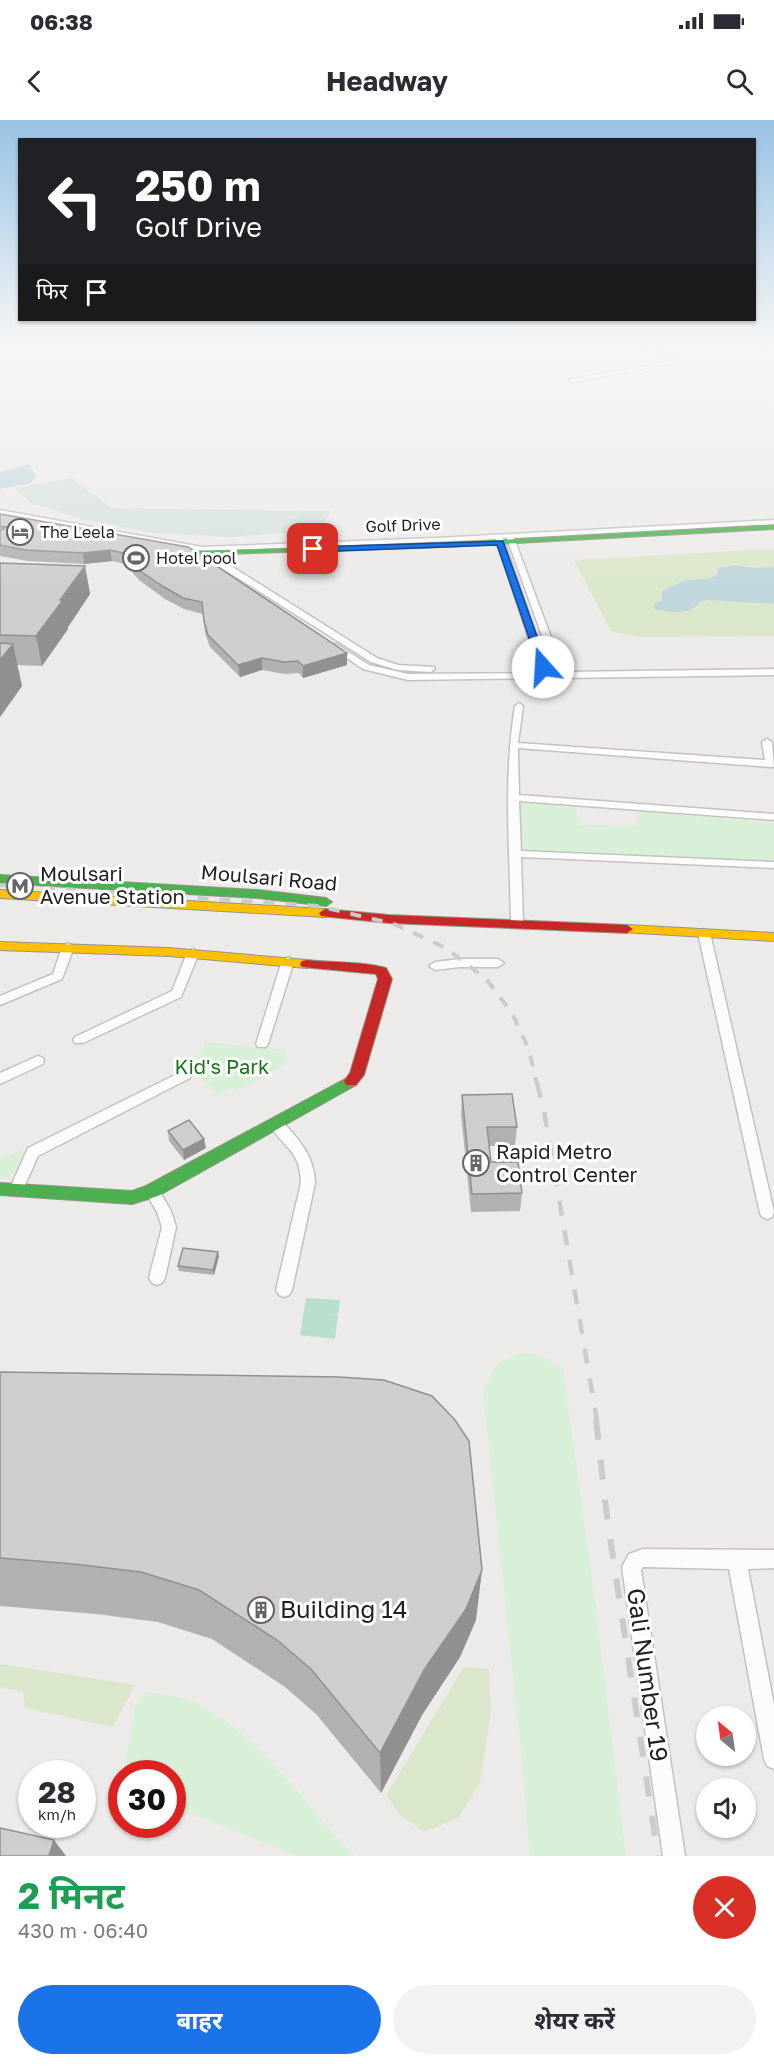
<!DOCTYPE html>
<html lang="hi">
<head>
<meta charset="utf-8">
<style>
  :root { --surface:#fff; --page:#f2f2f3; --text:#2b2b33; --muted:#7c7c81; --accent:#1a73e8 }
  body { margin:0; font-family:"Golos Text","Noto Sans Devanagari",sans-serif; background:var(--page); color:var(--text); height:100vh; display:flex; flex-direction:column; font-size:22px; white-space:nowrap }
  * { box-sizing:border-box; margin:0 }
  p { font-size:20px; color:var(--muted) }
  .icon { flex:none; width:33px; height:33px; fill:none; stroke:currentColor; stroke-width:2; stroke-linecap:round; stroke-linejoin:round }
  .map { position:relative; height:1736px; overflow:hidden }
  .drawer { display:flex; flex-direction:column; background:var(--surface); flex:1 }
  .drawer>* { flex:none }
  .top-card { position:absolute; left:18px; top:18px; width:738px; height:183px; border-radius:0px; box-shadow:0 2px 4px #0004; background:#202124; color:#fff; overflow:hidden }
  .needle { width:39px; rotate:331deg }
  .buttons { position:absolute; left:696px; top:1586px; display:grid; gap:12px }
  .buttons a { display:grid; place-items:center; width:60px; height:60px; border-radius:50%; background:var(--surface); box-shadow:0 2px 4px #0004; font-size:30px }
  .speed { position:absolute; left:18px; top:1640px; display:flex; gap:12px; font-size:30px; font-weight:700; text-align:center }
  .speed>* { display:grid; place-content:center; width:78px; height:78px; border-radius:50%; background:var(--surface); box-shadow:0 2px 4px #0004; line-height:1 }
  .speed small { font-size:15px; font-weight:400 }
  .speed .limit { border:9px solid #d22; background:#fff; color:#111 }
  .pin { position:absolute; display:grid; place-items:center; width:51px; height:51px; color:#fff; margin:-26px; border-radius:12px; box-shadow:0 3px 9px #0006 }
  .me { position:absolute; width:66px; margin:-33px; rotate:341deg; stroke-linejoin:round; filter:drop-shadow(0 0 4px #0008) }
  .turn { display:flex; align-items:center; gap:21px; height:126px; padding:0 18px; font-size:27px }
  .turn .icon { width:78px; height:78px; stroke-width:2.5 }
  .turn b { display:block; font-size:42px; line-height:51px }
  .then { display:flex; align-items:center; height:57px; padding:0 18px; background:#0003; gap:12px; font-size:22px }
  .round { display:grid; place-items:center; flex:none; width:63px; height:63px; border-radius:32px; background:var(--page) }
  .overview { display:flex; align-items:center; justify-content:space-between; height:102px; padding:0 18px }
  h1 { font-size:36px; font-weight:700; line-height:45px; color:#1e9e55 }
  .cta { display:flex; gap:12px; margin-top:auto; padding:12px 18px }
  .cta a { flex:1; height:69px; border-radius:36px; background:var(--accent); color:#fff; font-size:24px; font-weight:700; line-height:69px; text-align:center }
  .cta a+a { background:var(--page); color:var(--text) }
  .status { display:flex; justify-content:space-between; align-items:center; height:42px; padding:0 30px; background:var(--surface); direction:ltr }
  .status svg { height:16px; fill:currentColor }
  header { display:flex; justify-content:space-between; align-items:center; height:78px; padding:0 18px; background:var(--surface); font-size:27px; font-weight:700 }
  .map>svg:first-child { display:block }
  .grass { fill:#dbe7cb }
  .wetland { fill:#d7e2db }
  .park { fill:#d9f0d8 }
  .pitch { fill:#b8dfcd }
  .water { fill:#c0d8dd }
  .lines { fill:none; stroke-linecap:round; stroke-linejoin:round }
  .street-casing { stroke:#c3c2c1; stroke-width:3 }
  .fast-casing { stroke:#959582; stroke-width:2 }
  .slow-casing { stroke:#959582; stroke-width:2 }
  .jam-casing { stroke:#959582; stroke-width:2 }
  .street { fill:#fcfcfc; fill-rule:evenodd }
  .fast { fill:#4caf50; fill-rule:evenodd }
  .slow { fill:#ffc107; fill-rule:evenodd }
  .jam { fill:#c62828; fill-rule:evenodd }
  .rail-far2 { stroke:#cbcbca; stroke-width:4; stroke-dasharray:11 11; stroke-linecap:butt }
  .rail-far1 { stroke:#cbcbca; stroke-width:4.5; stroke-dasharray:15 15; stroke-linecap:butt }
  .rail { stroke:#cbcbca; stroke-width:6; stroke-dasharray:20 20; stroke-linecap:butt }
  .wall { fill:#b3b1af }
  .shaded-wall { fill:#92908f }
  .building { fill:#d0cecc; stroke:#92908f; stroke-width:1.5 }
  .route { fill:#1a73e8; stroke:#114b97; stroke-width:1.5 }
  .labels { text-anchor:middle; stroke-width:6; stroke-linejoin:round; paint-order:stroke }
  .far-street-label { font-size:16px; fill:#1f1f1f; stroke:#fff }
  .far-poi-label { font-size:16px; fill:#1f1f1f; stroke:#fff; text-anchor:start }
  .poi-label { font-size:20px; fill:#1f1f1f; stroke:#fff; text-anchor:start }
  .street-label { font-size:20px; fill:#1f1f1f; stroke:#fff }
  .park-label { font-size:20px; fill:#17741a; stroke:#fff }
  .near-poi-label { font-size:24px; fill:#1f1f1f; stroke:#fff; text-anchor:start }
  .near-street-label { font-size:24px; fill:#1f1f1f; stroke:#fff }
</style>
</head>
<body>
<div class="status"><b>06:38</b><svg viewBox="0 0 49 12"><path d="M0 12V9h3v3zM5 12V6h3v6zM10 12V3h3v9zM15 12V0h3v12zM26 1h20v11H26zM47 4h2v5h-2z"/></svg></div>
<header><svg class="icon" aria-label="back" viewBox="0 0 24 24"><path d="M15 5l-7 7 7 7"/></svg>Headway<svg class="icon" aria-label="search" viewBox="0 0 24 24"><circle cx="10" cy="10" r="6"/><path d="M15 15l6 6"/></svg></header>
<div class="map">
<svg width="774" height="1736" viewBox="0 0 774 1736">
  <rect width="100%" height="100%" fill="#edebe9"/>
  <path class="grass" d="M750 430H774V516L639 517 611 511 574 440Z
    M0 1544 135 1565 113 1607 25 1588 23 1572 0 1567Z
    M464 1547 489 1549 491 1592 480 1663 458 1698 424 1712 400 1695 386 1675Z"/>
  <path class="wetland" d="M72 358 111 388 331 391 320 410 230 417 155 413 85 400 31 383 14 368Z"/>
  <path class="park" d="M521 682 575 688 581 705 636 706 640 691 774 703V746L520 731Z
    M205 922 286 930 284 937 289 942 236 971 232 967 218 975 193 950Z
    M22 1029 26 1033 10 1058 0 1057V1040Z
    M526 1232 546 1238 563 1249 595 1480 626 1736H529L524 1663 483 1274C492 1245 497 1241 526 1232Z
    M146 1572C164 1574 184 1577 200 1585 264 1620 305 1685 354 1736H298L173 1687 172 1653H123L136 1584Z"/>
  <path class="pitch" d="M306 1178 340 1180 338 1194H328L338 1195 335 1219 300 1215Z"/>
  <path class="water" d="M29 344 36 357 30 363 0 369V352Z
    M736 445 754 448 774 447V484L708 480 699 482C691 497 666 492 653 488L655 483 662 481V471L686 460 707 459 717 455 718 448Z"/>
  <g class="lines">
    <defs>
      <path id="street" d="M633 224H639L682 241 572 262 569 260 674 241Z
        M750 224H756L774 230V233Z
        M0 390 202 427 436 418 774 400V404L514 418 564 552 774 549V555L408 560 363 549 329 526 336 524 369 545 408 554 540 553 496 419 210 431 215 436 377 538 398 545 434 547 435 549 431 552 397 550 371 542 209 440 204 431 0 394ZM503 418H507L555 552 549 553Z
        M519 583 523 586 518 623 765 640 762 622 767 619 772 622 774 647H770L518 628 519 675 774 694V700L519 681 521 731 774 742V748L521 737 523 803 517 807 513 806 511 803C510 730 503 658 515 586Z
        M704 809 710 813 774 1092 772 1097 767 1099 762 1097 760 1093 698 813Z
        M68 823 74 827 62 859 0 885V876L53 854 62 827Z
        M193 829 199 833 181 877 83 923H75L73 920 75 917 172 871 187 833Z
        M288 837 294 841 268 924 266 927H258L256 924 282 841Z
        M460 839H498L504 843 498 847H460L435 850 429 846 435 842Z
        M38 936 43 938 44 941 43 944 0 964V953Z
        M185 950 190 952 191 955 190 958 38 1036 21 1074 16 1076 11 1074 9 1070 28 1028Z
        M276 999 281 1000C299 1020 314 1035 315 1063L292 1170 289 1175 284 1177 279 1175 276 1170 301 1063C300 1029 284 1029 269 1004L271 1000Z
        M152 1065 157 1067 171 1091 176 1107 165 1158 162 1163 157 1165 152 1163 149 1158 162 1107 157 1092 145 1071 147 1067Z
        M643 1429 774 1430V1448L748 1449 774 1585V1649L767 1646 764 1639 729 1449 643 1447 641 1450 685 1736H663L622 1447 629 1434Z"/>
      <path id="fast" d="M774 405V409L444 427 189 435 169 430 173 428 189 431 444 423Z
        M0 755 258 770 326 778 332 782 326 786 258 778 0 763Z
        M351 956 356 957 358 961 356 965 158 1076 132 1084 0 1075V1063L132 1071 146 1066Z"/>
      <path id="slow" d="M0 770 325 789 331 793 325 797 0 778Z
        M627 805 774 813V821L622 812 621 809 622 806Z
        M0 822 169 828 307 840 314 844 307 848 169 836 0 830Z"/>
      <path id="jam" d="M325 789 389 795 627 805 633 809 627 813 389 803 321 796 319 793Z
        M307 840C332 843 362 841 386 848L392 859 364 955 356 965H346L344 961 350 953 378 859 376 854 302 847 300 844 302 841Z"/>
    </defs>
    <use href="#street" class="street-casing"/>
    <use href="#fast" class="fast-casing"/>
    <use href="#slow" class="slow-casing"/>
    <use href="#jam" class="jam-casing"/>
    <use href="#street" class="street"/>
    <use href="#fast" class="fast"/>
    <use href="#slow" class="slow"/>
    <use href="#jam" class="jam"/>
    <path class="rail-far2" d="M0 765 318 786 394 804 446 828 486 859 512 893 529 930 537 964"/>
    <path class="rail-far1" d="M537 963 544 991 597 1301"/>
    <path class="rail" d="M596 1300 607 1397 658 1736"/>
  </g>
  <path class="wall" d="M0 394 188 427 347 533V545L303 558 299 553 285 554 262 550 240 557 210 527 205 513 203 494 184 489 165 479 139 460 133 453 132 448 125 444 112 441 84 444 28 441 0 436Z
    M0 443 85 446 90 474 68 507V509L42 546 17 545 22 566 0 597Z
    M462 975 517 1007 515 1025 489 1026 491 1042 522 1073 520 1091 471 1092 461 994Z
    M168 1011 206 1028 184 1040 169 1021Z
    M219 1136 214 1155 179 1151 178 1146Z
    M0 1252 476 1500 460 1537 422 1595 381 1673 316 1594 285 1567 212 1519 158 1502 96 1494 0 1486Z"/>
  <path class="shaded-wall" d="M110 430 112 441 84 444 83 433Z
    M85 446 90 474 68 507V509L42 546 36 516Z
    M13 524 22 566 0 597V540Z
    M347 533V545L303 558V546Z
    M262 538V550L240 557 238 545Z
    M204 1019 206 1028 184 1040 183 1030Z
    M218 1132 219 1136 214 1155 213 1150Z
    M482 1450 476 1500 460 1537 422 1595 381 1673 380 1633 424 1550Z
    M54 1720 66 1736H49Z"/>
  <path class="building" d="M0 394 188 427 347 533 303 546 298 541 284 542 262 538 238 545 208 515 204 501 202 482 183 478 164 467 137 449 132 442V437L123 433 110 430 83 433 25 430 0 425V411L6 407 0 406Z
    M0 443 85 446 60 480H63L36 516 0 515Z
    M0 523 13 524 0 540Z
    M512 974 517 1007H487L491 1042H518L522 1073 472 1074 462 975Z
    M189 1000 204 1019 183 1030 168 1011Z
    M183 1128 218 1132 213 1150 178 1146Z
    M0 1252 339 1257 384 1260 432 1276 455 1300 469 1321 482 1450 466 1489 424 1550 380 1633 311 1549 277 1520 199 1470 141 1452 74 1444 0 1438Z
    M0 1708 54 1720 49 1736H0Z"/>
  <linearGradient id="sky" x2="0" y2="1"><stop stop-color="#98c2e4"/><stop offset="0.48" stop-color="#f7f6f5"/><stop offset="1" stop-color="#f7f6f5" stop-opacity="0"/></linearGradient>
  <rect width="774" height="467" fill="url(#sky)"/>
  <path class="route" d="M503 421 548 547 547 549 539 547 497 425 313 432 309 429 313 427Z"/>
  <defs>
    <symbol id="hotel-ring" viewBox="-11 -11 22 22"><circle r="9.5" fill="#fff" stroke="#676666" stroke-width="1.5"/><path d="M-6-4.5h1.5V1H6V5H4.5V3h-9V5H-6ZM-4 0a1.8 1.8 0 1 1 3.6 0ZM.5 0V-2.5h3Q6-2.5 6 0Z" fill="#676666"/></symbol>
    <symbol id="stadium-ring" viewBox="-11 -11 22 22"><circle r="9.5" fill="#fff" stroke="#676666" stroke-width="1.5"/><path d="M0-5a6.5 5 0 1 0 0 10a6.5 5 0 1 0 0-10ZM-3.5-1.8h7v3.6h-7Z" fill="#676666"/></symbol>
    <symbol id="metro-ring" viewBox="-11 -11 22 22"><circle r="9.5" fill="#fff" stroke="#676666" stroke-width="1.5"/><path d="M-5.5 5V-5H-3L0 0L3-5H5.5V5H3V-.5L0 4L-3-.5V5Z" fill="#676666"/></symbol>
    <symbol id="building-ring" viewBox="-11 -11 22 22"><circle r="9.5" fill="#fff" stroke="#676666" stroke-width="1.5"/><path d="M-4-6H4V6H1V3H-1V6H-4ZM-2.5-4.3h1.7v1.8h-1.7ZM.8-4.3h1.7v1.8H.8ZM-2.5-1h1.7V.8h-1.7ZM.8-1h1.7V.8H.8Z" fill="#676666"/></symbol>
  </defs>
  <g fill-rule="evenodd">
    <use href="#hotel-ring" x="5" y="397" width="30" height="30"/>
    <use href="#stadium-ring" x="121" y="423" width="30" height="30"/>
    <use href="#metro-ring" x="5" y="751" width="30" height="30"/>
    <use href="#building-ring" x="461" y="1028" width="30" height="30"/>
    <use href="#building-ring" x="246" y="1475" width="30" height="30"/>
  </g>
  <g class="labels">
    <g class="far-street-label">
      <text transform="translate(403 405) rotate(-2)" y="6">Golf Drive</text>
    </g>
    <g class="far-poi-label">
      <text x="40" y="418">The Leela</text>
      <text x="156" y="444">Hotel pool</text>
    </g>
    <g class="poi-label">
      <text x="40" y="761">Moulsari<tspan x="40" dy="23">Avenue Station</tspan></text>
      <text x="496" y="1039">Rapid Metro<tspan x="496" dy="23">Control Center</tspan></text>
    </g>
    <g class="street-label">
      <text transform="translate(269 758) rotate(5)" y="7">Moulsari Road</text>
    </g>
    <g class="park-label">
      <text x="222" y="954">Kid's Park</text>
    </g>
    <g class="near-poi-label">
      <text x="280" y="1498">Building 14</text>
    </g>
    <g class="near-street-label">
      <text transform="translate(647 1555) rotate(82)" y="8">Gali Number 19</text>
    </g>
  </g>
</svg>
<div class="buttons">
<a><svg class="needle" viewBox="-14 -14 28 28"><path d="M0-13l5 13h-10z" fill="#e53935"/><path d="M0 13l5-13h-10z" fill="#7c7c81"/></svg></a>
<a><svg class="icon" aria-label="sound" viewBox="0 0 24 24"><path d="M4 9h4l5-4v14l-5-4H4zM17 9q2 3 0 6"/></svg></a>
</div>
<div class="speed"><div>28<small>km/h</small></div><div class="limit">30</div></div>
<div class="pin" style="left:313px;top:429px;background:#d93025"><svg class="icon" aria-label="arrive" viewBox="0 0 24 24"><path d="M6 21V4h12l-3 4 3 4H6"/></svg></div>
<svg class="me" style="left:543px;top:547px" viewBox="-20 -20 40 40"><circle r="19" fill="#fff"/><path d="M0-13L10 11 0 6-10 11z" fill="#1a73e8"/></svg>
<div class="top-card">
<div class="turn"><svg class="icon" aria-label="left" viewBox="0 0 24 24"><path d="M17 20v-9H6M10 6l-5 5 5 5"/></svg><div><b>250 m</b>Golf Drive</div></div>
<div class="then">फिर<svg class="icon" aria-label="arrive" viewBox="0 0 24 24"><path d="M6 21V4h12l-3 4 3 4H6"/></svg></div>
</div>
</div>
<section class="drawer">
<div class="overview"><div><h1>2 मिनट</h1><p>430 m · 06:40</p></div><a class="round" style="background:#d93025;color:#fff"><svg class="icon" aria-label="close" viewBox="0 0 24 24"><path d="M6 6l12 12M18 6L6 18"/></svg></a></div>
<div class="cta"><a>बाहर</a><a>शेयर करें</a></div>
</section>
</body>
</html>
